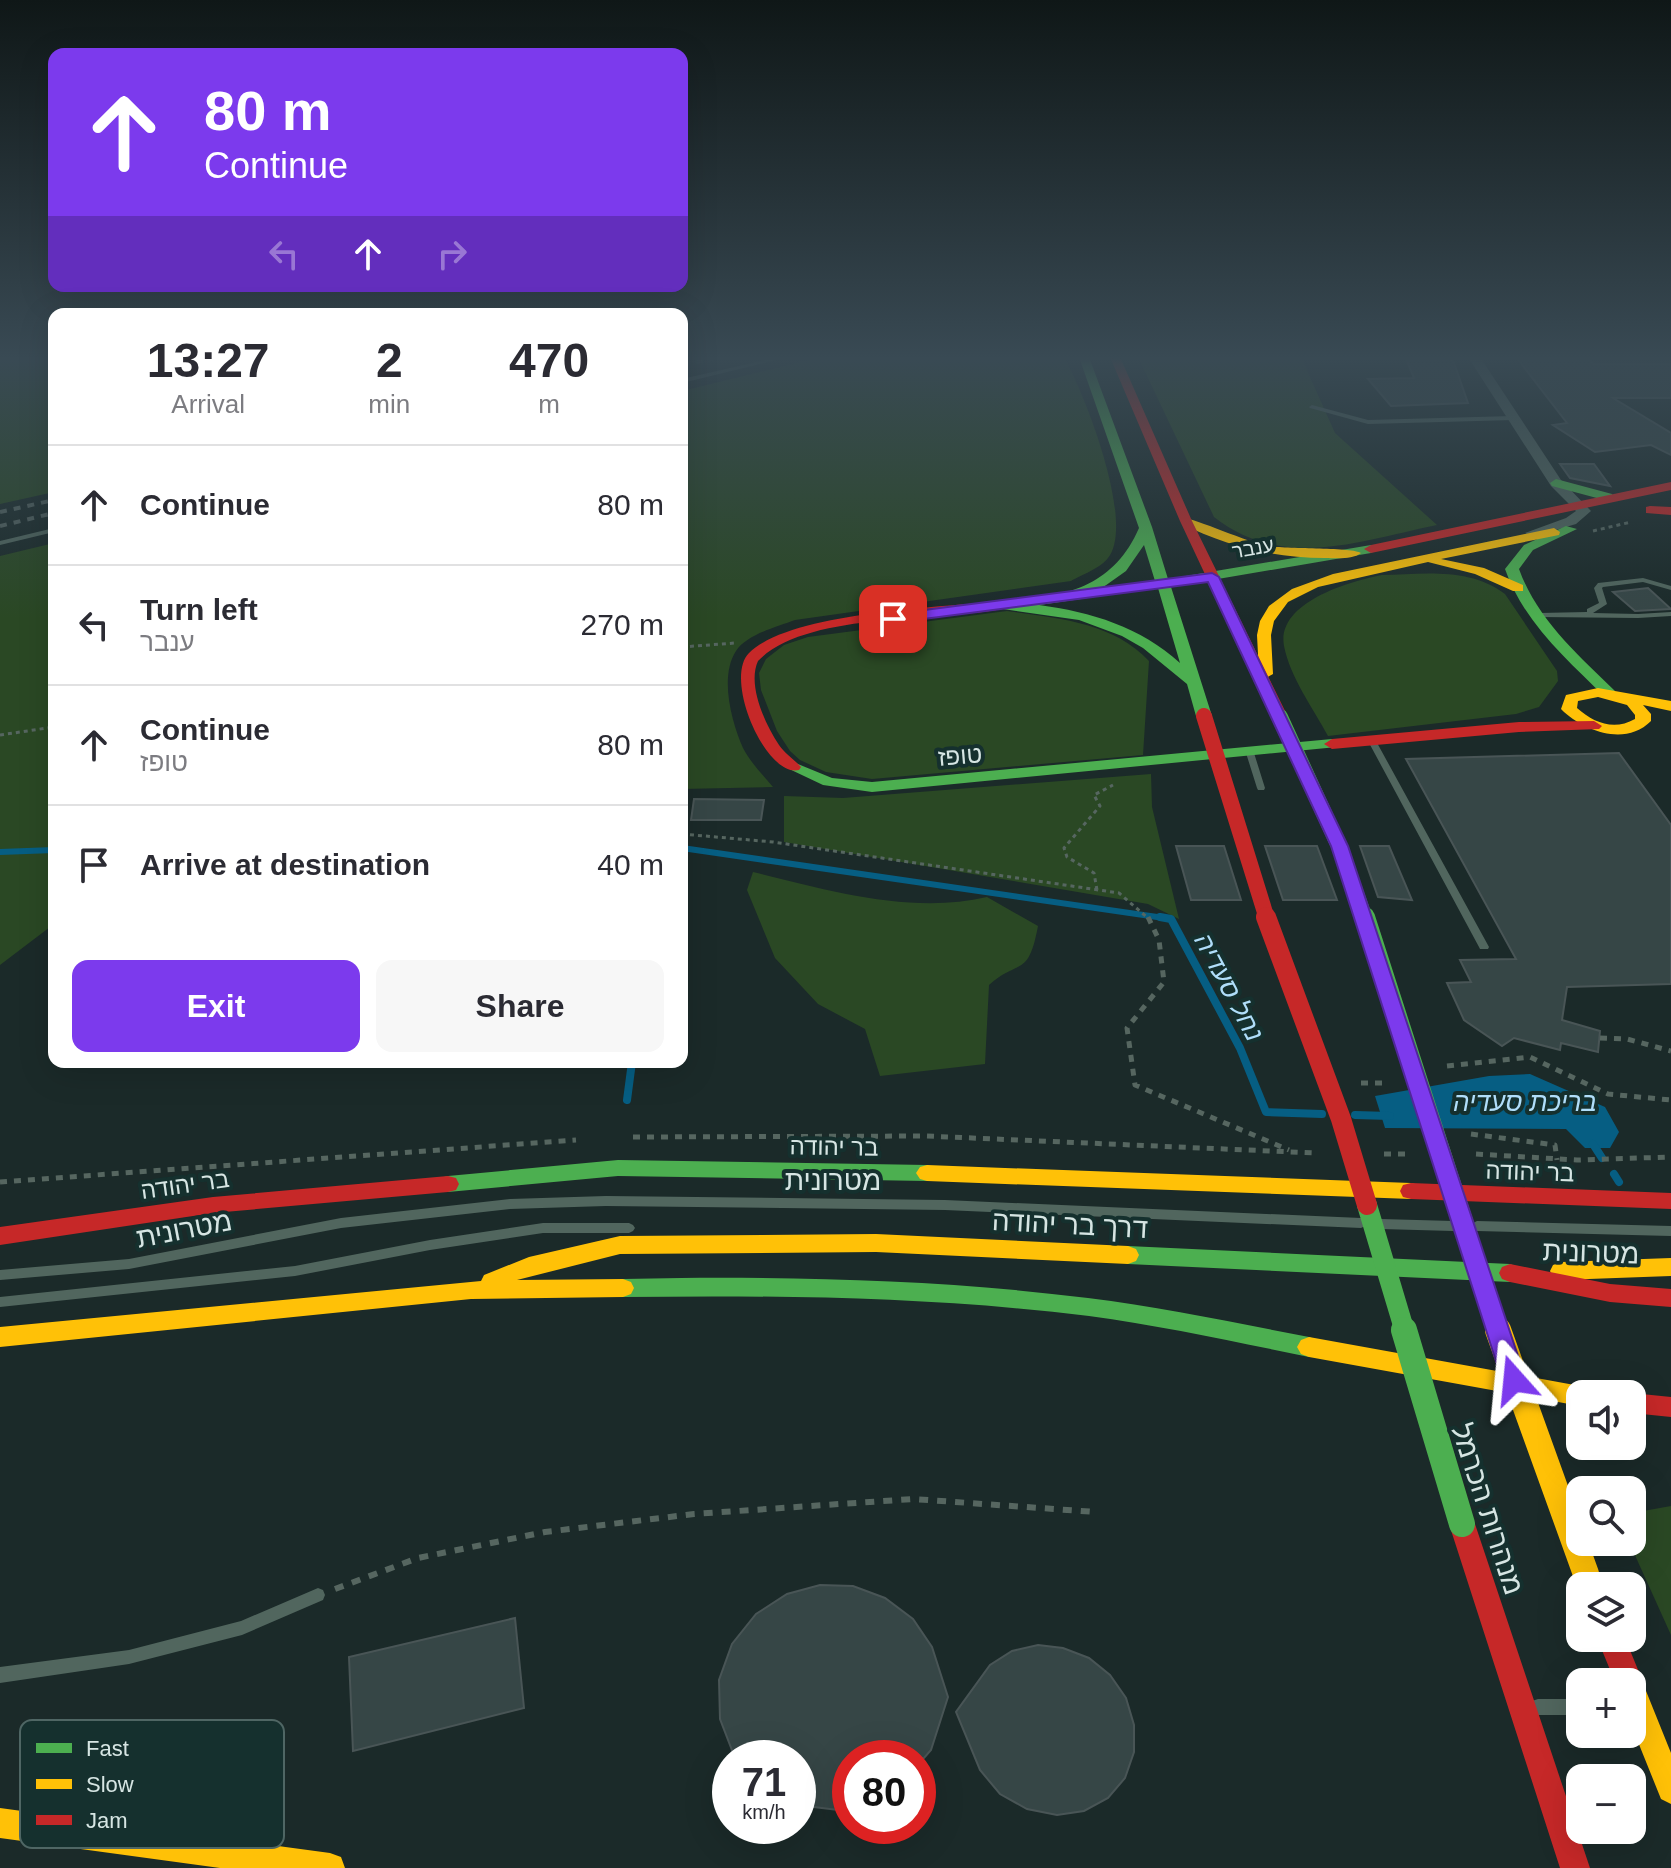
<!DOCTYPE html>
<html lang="en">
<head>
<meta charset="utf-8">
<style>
  :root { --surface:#fff; --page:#f7f7f7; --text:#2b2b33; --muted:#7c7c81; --line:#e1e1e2; --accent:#7c3aed }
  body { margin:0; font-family:Arial,Heebo,sans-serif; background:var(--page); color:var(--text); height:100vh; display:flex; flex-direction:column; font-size:30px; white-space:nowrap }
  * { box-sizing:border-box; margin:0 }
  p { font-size:26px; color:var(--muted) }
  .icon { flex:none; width:44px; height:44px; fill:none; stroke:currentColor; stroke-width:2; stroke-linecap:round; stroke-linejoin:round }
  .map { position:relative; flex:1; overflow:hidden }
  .details { position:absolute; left:48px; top:308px; width:640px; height:760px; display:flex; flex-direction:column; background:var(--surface); border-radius:16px; box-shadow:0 8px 32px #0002 }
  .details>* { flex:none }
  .hud { position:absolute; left:48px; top:48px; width:640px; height:244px; border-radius:16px; box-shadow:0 8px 32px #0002; background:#7c3aed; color:#fff; overflow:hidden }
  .buttons { position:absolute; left:1566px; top:1380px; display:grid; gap:16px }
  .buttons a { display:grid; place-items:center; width:80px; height:80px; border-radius:16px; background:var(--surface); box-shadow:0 8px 32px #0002; font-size:40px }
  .speed { position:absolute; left:712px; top:1740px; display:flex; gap:16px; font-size:40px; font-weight:700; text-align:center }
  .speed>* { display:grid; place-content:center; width:104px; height:104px; border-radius:50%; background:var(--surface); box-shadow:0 8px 32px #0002; line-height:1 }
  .speed small { font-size:20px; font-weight:400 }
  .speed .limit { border:12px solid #d22; background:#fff; color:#111 }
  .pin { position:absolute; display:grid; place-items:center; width:68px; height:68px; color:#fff; margin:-34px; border-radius:16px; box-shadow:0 4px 12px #0006 }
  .me { position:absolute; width:88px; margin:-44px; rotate:342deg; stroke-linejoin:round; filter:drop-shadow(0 0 6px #0008) }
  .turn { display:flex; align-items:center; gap:28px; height:168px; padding:0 24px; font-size:36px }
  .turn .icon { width:104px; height:104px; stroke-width:2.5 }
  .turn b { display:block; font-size:56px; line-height:68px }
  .lanes { display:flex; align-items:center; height:76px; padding:0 24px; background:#0003; justify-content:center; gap:40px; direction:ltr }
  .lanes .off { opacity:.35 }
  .eta { display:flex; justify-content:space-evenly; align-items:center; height:136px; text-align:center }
  .eta b { font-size:48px; font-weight:800; line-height:56px }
  .action { display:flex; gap:16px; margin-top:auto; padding:16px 24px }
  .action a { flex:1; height:92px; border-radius:16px; background:var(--accent); color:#fff; font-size:32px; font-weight:800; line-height:92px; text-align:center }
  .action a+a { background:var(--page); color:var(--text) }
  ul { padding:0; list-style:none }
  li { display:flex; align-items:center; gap:24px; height:120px; padding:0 24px; border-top:2px solid var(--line) }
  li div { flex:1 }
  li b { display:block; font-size:30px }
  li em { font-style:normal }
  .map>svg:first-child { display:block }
  .green { fill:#2a4824 }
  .water { fill:#065e83 }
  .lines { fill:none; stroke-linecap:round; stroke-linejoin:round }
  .stream-far1 { stroke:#065e83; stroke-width:6 }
  .stream { stroke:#065e83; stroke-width:8 }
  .building { fill:#364646; stroke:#495556; stroke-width:2 }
  .path-far2 { stroke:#566660; stroke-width:3; stroke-dasharray:4 4; stroke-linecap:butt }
  .path-far1 { stroke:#566660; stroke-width:5; stroke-dasharray:7 7; stroke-linecap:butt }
  .path { stroke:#566660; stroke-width:6; stroke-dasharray:9 9; stroke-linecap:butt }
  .lane { fill:#51665e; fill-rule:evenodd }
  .street { fill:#51665e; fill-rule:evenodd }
  .fast { fill:#4caf50; fill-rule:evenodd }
  .slow { fill:#ffc107; fill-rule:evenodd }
  .jam { fill:#c62828; fill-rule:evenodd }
  .rail { stroke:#52615e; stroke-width:4; stroke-dasharray:7 7; stroke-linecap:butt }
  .fast-bridge-far2 { stroke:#4caf50; stroke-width:16 }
  .fast-bridge-far1 { stroke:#4caf50; stroke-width:20 }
  .fast-bridge { stroke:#4caf50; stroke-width:26 }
  .slow-bridge-far1 { stroke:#ffc107; stroke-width:20 }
  .slow-bridge { stroke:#ffc107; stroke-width:26 }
  .jam-bridge-far1 { stroke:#c62828; stroke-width:16 }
  .jam-bridge { stroke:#c62828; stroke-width:20 }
  .route { fill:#7c3aed; stroke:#51269a; stroke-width:2 }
  .labels { text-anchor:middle; stroke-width:8; stroke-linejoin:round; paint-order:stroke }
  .far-street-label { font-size:20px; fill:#d6e5e3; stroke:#15302e }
  .street-label { font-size:24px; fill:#d6e5e3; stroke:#15302e }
  .water-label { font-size:26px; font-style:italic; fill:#b0defa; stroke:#15302e }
  .near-street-label { font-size:28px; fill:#d6e5e3; stroke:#15302e }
  .key { fill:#15302e; stroke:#4f6664; stroke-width:2 }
  .key-label { font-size:22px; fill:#d6e5e3 }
</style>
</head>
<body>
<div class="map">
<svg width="1671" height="1868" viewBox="0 0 1671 1868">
  <rect width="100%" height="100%" fill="#1b2a29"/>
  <path class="green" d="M0 357H54V492L0 504Z
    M822 357H1064C1084 392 1136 523 1108 558 1101 568 1081 575 1071 581L795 620C777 627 747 634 736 651 719 677 732 723 743 748 750 762 763 775 773 787L682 789V391Z
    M1138 357H1301L1335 433 1437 525C1359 541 1283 571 1214 517Z
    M54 543V924L0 965V556Z
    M1382 575C1423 574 1470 567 1505 594L1557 671 1558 681 1539 707 1516 714 1328 736C1313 708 1290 677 1284 646 1276 602 1351 581 1382 575Z
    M1007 611C1056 618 1113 622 1149 661L1143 755 872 779 826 772 800 760 790 751 777 731 761 690 759 673 766 659 784 645 808 637Z
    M1151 774 1152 807 1179 919 1148 904 784 842V796L843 798Z
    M753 872C826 890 912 915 987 897L1038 926C1028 979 1019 958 989 985L985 1064 880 1076 865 1029 818 1004 775 958 747 890Z
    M1671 1506V1635L1629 1542H1632V1513Z"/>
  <path class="water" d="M1530 1074 1605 1107 1619 1132 1610 1148H1585L1566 1129 1385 1128 1375 1096 1489 1076Z"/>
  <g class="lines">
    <path class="stream-far1" d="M682 848 1171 919
      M0 852 54 850"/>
    <path class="stream" d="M1160 917 1171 919 1240 1048 1266 1112 1322 1114
      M627 1100 632 1062
      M1355 1115 1390 1116
      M1593 1144 1602 1158
      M1614 1174 1619 1182"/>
  </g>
  <path class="building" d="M1516 357H1587L1593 364H1671V398H1613L1671 433V455L1651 445 1595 452 1553 425 1567 423Z
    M1406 359 1453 360 1468 403 1391 406 1368 379 1414 378Z
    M1560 464H1594L1610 486 1570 478Z
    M1648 588 1671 609 1635 611 1613 592Z
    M1619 753 1671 825V984L1567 987 1562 1020 1600 1031 1598 1052 1561 1043 1560 1050 1514 1038 1502 1046 1464 1020 1447 983 1471 982 1460 960 1516 959 1406 759Z
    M694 799 764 800 761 820H691Z
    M1176 846H1224L1241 900H1191Z
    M1265 846H1317L1337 900H1283Z
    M1360 846H1389L1412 900 1378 897Z
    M820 1585 853 1586 885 1598 913 1619 932 1647 948 1697 931 1750 924 1758H850V1807L838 1810 798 1805V1758H735L720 1719 719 1680 732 1644 756 1614 787 1594Z
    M515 1618 524 1708 353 1751 349 1657Z
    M1038 1645 1063 1648 1089 1658 1110 1675 1126 1698 1134 1725V1752L1125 1778 1108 1798 1084 1811 1057 1815 1027 1809 1000 1794 980 1770 956 1712 990 1665 1012 1651Z"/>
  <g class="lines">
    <path class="path-far2" d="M1593 531 1631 522
      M682 647 735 643
      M0 735 54 727
      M682 834 773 842 1119 893 1149 919
      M1097 890 1094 873 1067 857 1064 848 1100 806 1094 795 1113 785"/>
    <path class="path-far1" d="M1148 917 1159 940 1164 982 1127 1028 1135 1085 1289 1150
      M1600 1038 1627 1039 1671 1051
      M1447 1066 1530 1057 1608 1094 1671 1100
      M1361 1083H1384
      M1471 1134 1555 1145 1557 1160
      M633 1137 926 1136 1316 1153
      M1384 1154H1408
      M1476 1154 1577 1160 1671 1157
      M0 1182 576 1140"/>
    <path class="path" d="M335 1589 418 1558 545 1532 694 1514 913 1499 1096 1512"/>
    <path class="lane" d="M778 357H788L682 383V379Z
      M1312 405 1368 420 1513 416 1516 418 1513 420 1368 424 1310 408 1309 407Z
      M54 528V532L0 545V541Z
      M1643 578 1671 586V590L1643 582 1603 587 1602 588 1607 604 1593 613 1638 614 1671 612V616L1638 618 1539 617 1535 615 1539 613 1587 612V609L1599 603 1594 588 1598 583Z
      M1372 738 1376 741 1489 947 1488 949H1480L1479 947 1368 741Z
      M1250 750 1254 753 1265 788 1264 790H1258L1257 788 1246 753Z
      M606 1196 945 1200 1361 1218 1365 1220 1367 1223 1365 1226 1361 1228 945 1210 606 1206 510 1209 341 1228 129 1269 0 1280V1270L129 1259 341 1218 510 1199Z
      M1381 1219 1453 1221 1457 1223 1459 1226 1457 1229 1453 1231 1381 1229 1377 1227 1375 1224 1377 1221Z
      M1477 1221 1671 1226V1236L1477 1231 1473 1229 1471 1226 1473 1223Z
      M543 1223H629L633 1225 635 1228 633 1231 629 1233H543L430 1250 295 1276 0 1307V1297L295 1266 430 1240Z
      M318 1588 323 1590 325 1595 323 1600 242 1635 129 1664 0 1683V1667L129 1650 241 1621Z
      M1538 1699H1580V1715H1538L1532 1713 1530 1707 1532 1701Z"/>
    <path class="street" d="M1468 357H1480L1561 480 1591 511 1576 524 1532 537 1525 533 1566 518 1576 511 1551 486Z"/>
    <path class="fast" d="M1079 357H1089L1152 527 1168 579 1371 545 1378 549 1371 553 1171 587 1212 716 1209 719 1204 721 1196 716 1187 684 1143 648 1122 636 1079 620 1003 609 996 605 1003 601C1063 598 1113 588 1139 528ZM1144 545 1155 581 1102 588 1126 571ZM1158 588 1180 663C1141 627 1091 612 1039 605Z
      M1556 479 1612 494 1614 497 1608 501 1552 486 1550 483Z
      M1566 526 1577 529 1533 550 1519 569C1537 619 1578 655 1615 691V697H1605C1566 659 1523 621 1505 569L1524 545Z
      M1332 739 1340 744 1337 747 872 792 823 785 785 767 793 762 832 778 872 782Z
      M618 1160 927 1165 934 1167 938 1173 934 1179 927 1181 618 1176 448 1192 440 1190 437 1184 440 1178 448 1176Z
      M1128 1246 1510 1264 1518 1267 1521 1273 1518 1279 1510 1282 1128 1264 1120 1261 1117 1255 1120 1249Z
      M681 1278C817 1277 953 1281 1088 1298 1162 1307 1235 1323 1309 1337L1317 1340 1321 1347 1317 1354 1309 1357C1236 1342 1163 1326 1089 1316 934 1297 779 1295 623 1297L615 1294 612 1288 615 1282 623 1279Z"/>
    <path class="slow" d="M1182 518C1193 517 1248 543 1269 546 1287 549 1353 547 1361 553 1352 560 1336 558 1325 558 1273 558 1227 546 1182 524Z
      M1554 528 1560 532 1559 535 1441 559 1484 568 1523 585V591H1513L1475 574 1428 562 1318 587 1288 602 1274 621 1271 635 1273 674 1266 678 1259 674 1257 635 1260 621 1269 606 1292 589 1333 574Z
      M1598 688 1671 701V711L1643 705 1651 714V721C1626 746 1587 732 1564 712L1561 709 1566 695ZM1598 697 1627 705 1635 715V719C1614 731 1594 723 1577 708L1578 701Z
      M927 1165 1411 1183 1419 1185 1422 1191 1419 1197 1411 1199 927 1181 920 1179 916 1173 920 1167Z
      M876 1234 1128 1246 1136 1249 1139 1255 1136 1261 1128 1264 876 1252 620 1254 517 1280 623 1279 631 1282 634 1288 631 1294 623 1297 471 1299 0 1347V1327L481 1281 484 1275 529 1257 620 1236Z
      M1671 1258V1276L1561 1280 1553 1277 1550 1271 1553 1265 1561 1262Z
      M1309 1337 1580 1386 1588 1389 1591 1394H1580V1406L1309 1357 1301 1354 1297 1347 1301 1340Z
      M1632 1677 1642 1681 1671 1753V1804L1661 1799 1632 1727V1682H1622Z
      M0 1808 330 1853 341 1857 345 1868H220L0 1838Z"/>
    <path class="jam" d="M1110 357H1120L1192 521 1288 717 1285 720H1275L1272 717 1180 521Z
      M1671 482V490L1371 553 1364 549 1371 545Z
      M1650 506 1671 507V515L1646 513V507Z
      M1003 601 1010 605 1008 608C942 622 806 611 758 661 747 685 765 724 779 745 785 754 794 759 801 767L799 770C766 778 723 679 749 653 790 612 944 607 1003 601Z
      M1594 721 1602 726 1599 729 1519 732 1332 749 1324 744 1332 739 1519 722Z
      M448 1176 456 1178 459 1184 456 1190 448 1192 213 1213 0 1245V1227L213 1197Z
      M1411 1183 1671 1193V1209L1411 1199 1403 1197 1400 1191 1403 1185Z
      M1510 1264 1610 1284 1671 1289V1307L1610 1302 1510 1282 1502 1279 1499 1273 1502 1267Z
      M1632 1393 1671 1397V1417L1632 1413V1394H1628Z
      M1462 1512 1471 1516 1475 1524 1590 1868H1560L1449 1524 1453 1516Z
      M1597 1638H1625L1643 1682 1639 1692 1632 1694V1682H1615Z"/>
    <path class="rail" d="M682 365 719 357
      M0 512 54 500
      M0 526 54 513"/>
    <path class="fast-bridge-far2" d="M1280 717 1339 846 1365 919"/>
    <path class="fast-bridge-far1" d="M1365 917 1458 1206
      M1367 1205 1405 1332"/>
    <path class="fast-bridge" d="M1404 1330 1462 1524"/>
    <path class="slow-bridge-far1" d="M1458 1206 1499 1332"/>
    <path class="slow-bridge" d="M1498 1330 1586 1574"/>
    <path class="jam-bridge-far1" d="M1204 716 1267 919"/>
    <path class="jam-bridge" d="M1266 917 1341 1119 1367 1205"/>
  </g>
  <linearGradient id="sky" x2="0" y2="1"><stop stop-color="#0f1717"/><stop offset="0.58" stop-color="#394a54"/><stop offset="1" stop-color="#394a54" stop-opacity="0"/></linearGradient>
  <rect width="1671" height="618" fill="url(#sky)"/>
  <path class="route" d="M1212 573 1219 577 1348 846 1526 1380 1522 1387 1514 1390 1505 1387 1502 1380 1331 846 1208 582 893 623 886 619 893 614Z"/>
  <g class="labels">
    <g class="far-street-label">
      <text transform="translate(1253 548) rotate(-10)" y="7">ענבר</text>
    </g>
    <g class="street-label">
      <text transform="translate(960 756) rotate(-5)" y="8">טופז</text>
      <text transform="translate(834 1147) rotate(1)" y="8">בר יהודה</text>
      <text transform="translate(1530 1172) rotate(2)" y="8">בר יהודה</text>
      <text transform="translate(185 1185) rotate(-8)" y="8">בר יהודה</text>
    </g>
    <g class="water-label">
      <text transform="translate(1229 987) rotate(62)" y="9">נחל סעדיה</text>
      <text x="1525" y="1111">בריכת סעדיה</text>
    </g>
    <g class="near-street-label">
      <text x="833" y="1190">מטרונית</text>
      <text transform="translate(1070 1224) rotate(3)" y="10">דרך בר יהודה</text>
      <text transform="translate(184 1229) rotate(-11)" y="10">מטרונית</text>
      <text transform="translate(1591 1252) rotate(2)" y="10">מטרונית</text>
      <text transform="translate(1488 1509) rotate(72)" y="10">מנהרות הכרמל</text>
    </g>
  </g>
  <rect x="20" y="1720" width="264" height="128" rx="12" class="key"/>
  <rect x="36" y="1743" width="36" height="10" fill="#4caf50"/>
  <rect x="36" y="1779" width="36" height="10" fill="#ffc107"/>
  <rect x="36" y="1815" width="36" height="10" fill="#c62828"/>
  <g class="key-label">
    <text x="86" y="1756">Fast</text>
    <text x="86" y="1792">Slow</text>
    <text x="86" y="1828">Jam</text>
  </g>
</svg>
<div class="buttons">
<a><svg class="icon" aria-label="sound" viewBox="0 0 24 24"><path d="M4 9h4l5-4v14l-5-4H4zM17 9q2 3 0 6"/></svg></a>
<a><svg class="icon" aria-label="search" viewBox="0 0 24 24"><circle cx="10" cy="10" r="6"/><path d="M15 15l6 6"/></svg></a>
<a><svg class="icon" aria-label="layers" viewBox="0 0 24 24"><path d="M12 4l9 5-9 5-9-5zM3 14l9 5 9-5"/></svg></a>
<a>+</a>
<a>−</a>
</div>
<div class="speed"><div>71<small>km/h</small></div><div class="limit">80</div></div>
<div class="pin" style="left:893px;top:619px;background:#d93025"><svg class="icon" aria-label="arrive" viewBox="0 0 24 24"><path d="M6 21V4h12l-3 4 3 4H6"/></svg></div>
<svg class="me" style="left:1514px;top:1380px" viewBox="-20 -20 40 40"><path d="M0-17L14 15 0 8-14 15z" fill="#7c3aed" stroke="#fff" stroke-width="4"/></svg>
<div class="hud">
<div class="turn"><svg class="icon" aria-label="ahead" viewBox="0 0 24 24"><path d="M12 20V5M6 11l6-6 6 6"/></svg><div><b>80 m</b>Continue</div></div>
<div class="lanes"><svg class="icon off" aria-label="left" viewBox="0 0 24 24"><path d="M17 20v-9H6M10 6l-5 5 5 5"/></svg><svg class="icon" aria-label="ahead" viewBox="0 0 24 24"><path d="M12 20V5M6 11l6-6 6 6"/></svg><svg class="icon off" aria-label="right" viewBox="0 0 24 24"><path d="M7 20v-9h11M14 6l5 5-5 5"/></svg></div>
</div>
<section class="details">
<div class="eta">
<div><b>13:27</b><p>Arrival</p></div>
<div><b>2</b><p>min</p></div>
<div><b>470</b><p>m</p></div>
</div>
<ul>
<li><svg class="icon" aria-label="ahead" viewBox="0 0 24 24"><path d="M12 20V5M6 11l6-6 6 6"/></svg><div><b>Continue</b></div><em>80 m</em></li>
<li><svg class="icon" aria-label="left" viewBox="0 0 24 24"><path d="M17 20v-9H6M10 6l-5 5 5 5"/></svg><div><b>Turn left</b><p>ענבר</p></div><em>270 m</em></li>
<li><svg class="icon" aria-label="ahead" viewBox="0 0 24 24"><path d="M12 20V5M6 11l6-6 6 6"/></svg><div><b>Continue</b><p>טופז</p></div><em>80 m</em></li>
<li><svg class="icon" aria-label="arrive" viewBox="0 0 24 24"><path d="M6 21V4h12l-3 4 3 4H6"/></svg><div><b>Arrive at destination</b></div><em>40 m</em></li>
</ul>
<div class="action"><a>Exit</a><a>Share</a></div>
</section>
</div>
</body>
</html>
